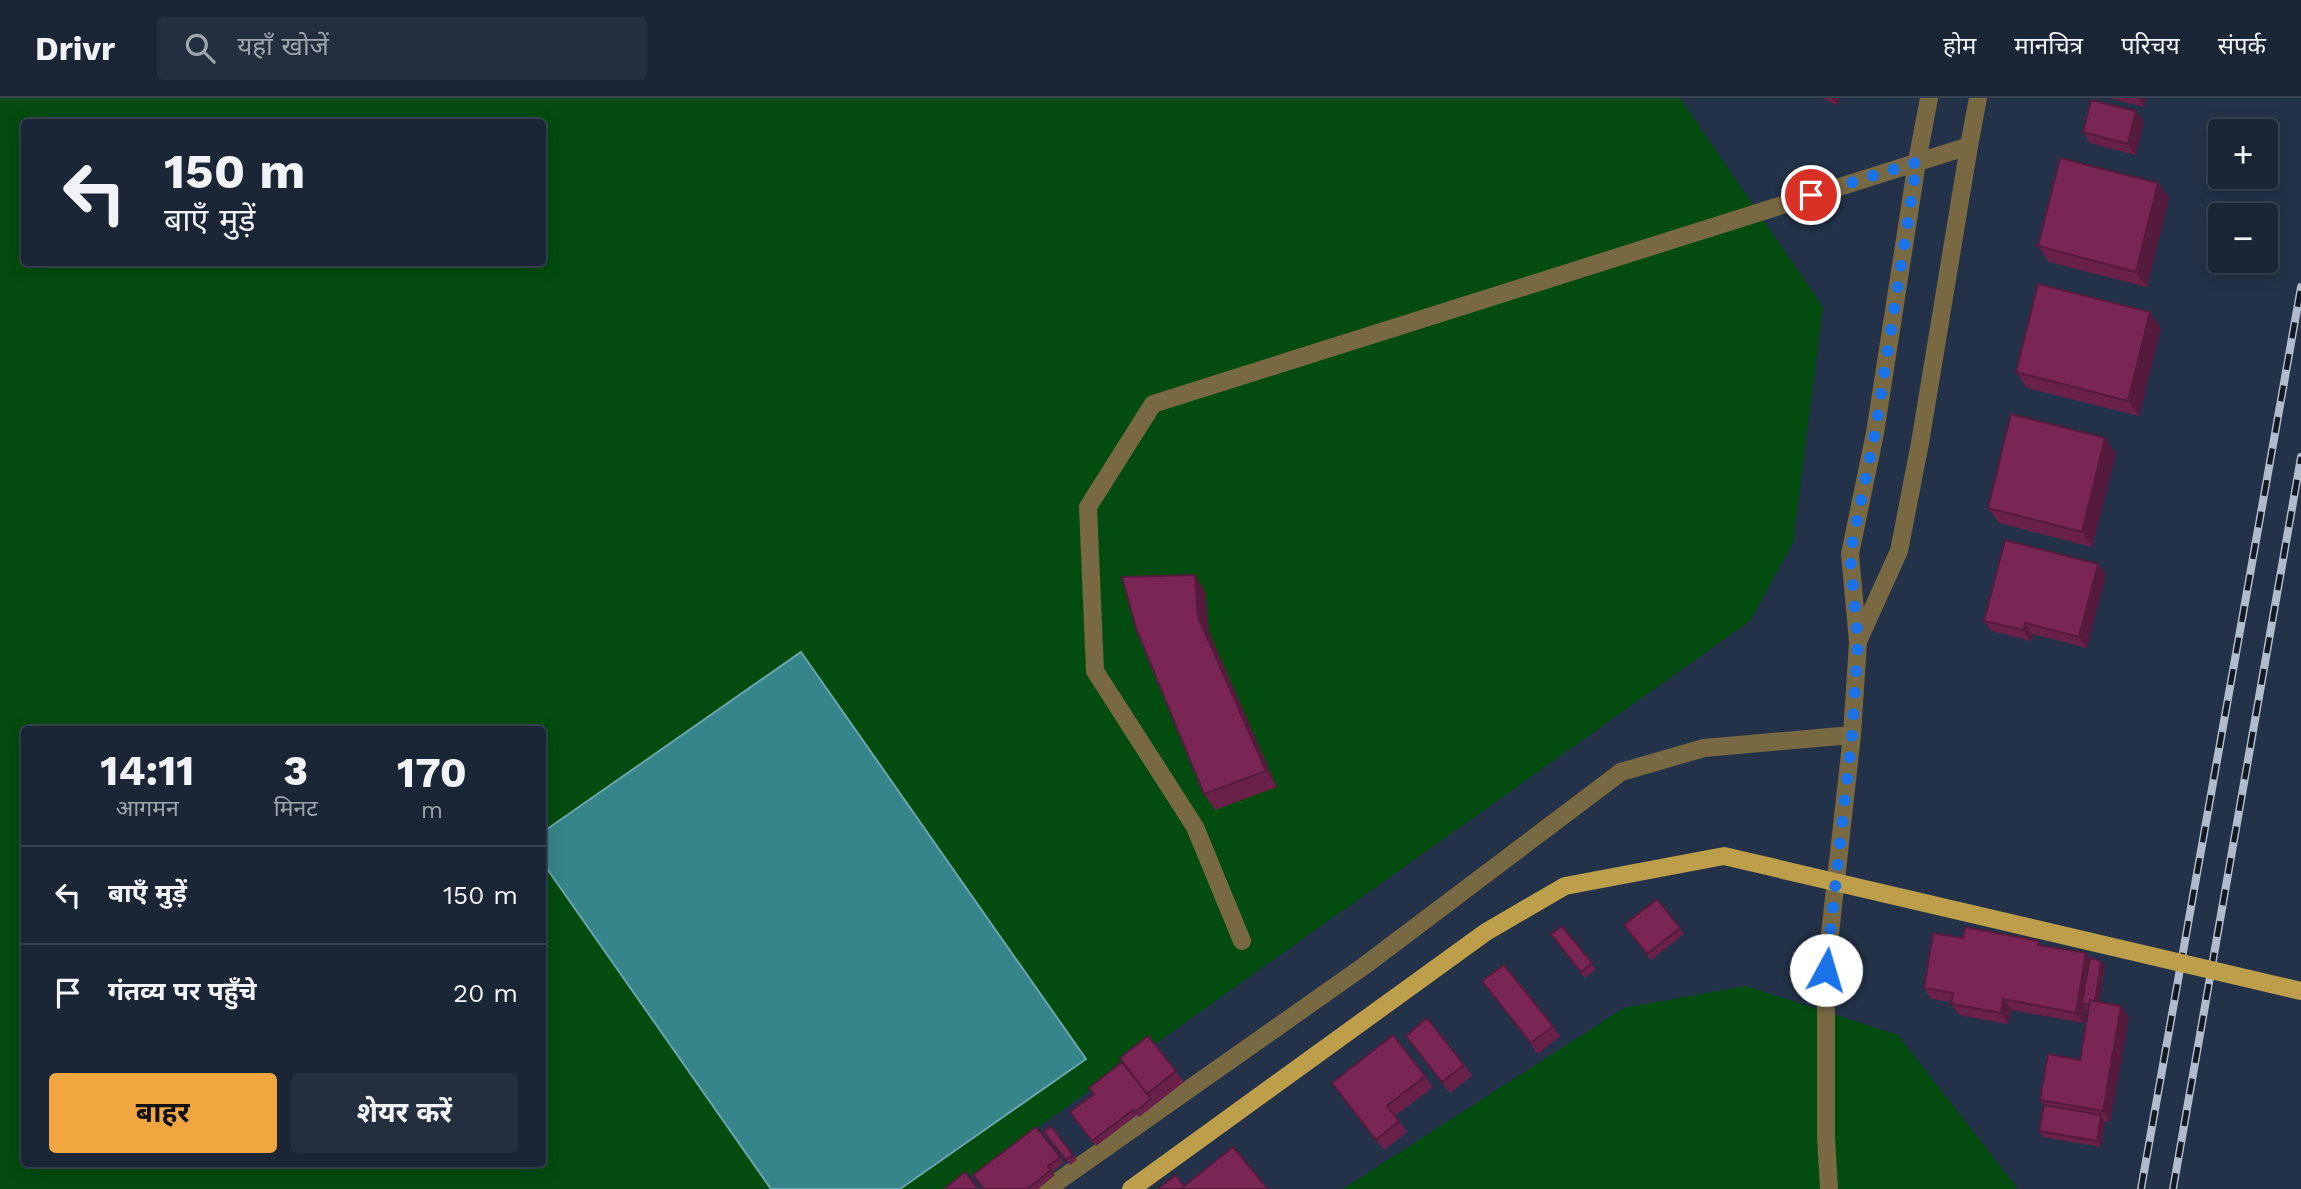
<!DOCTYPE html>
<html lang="hi">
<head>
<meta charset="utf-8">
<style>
  :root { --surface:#1a2636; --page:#232e3e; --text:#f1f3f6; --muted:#9fa5ad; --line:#384351; --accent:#f1a63f }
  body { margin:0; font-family:"Work Sans","Noto Sans Devanagari",sans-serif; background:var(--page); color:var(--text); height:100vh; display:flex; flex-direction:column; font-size:26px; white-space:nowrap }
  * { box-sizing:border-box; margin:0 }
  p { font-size:23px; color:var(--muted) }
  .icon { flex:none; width:38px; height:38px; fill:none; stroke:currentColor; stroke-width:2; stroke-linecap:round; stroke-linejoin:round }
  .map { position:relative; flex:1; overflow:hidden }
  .drawer { position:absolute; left:21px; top:628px; width:525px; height:441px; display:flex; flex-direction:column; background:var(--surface); border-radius:7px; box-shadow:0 4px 18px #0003,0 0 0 2px var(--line) }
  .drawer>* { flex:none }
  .banner { position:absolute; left:21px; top:21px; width:525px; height:147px; border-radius:7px; box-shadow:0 4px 18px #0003,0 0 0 2px var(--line); background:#1a2636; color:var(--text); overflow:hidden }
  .tools { position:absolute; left:2208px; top:21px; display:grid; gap:14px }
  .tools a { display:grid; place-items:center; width:70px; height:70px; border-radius:7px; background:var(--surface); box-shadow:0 4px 18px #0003,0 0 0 2px var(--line); font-size:35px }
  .pin { position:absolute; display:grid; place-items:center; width:60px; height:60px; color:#fff; margin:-30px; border:4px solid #fff; border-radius:50%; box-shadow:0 2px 7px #0007 }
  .me { position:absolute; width:77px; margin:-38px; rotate:6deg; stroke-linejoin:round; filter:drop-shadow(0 0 5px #0008) }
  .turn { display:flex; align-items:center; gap:24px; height:147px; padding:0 28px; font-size:32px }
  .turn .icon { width:91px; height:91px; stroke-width:2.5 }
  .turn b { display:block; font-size:49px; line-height:60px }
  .eta { display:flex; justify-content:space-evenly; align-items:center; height:119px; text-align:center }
  .eta b { font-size:42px; font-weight:700; line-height:49px }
  .primary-button { display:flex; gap:14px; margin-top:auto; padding:14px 28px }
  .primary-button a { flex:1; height:80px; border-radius:7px; background:var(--accent); color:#111; font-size:28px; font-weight:700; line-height:80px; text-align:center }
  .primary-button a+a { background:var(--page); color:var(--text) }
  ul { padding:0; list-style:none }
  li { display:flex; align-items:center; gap:21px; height:98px; padding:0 28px; border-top:2px solid var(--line) }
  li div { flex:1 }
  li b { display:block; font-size:26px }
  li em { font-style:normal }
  header { display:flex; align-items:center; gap:42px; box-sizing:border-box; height:98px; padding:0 35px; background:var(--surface); border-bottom:2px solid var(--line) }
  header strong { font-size:33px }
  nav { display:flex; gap:38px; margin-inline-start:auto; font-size:24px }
  .search { width:490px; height:63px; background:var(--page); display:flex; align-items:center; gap:18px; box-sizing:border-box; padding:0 24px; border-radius:7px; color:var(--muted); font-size:26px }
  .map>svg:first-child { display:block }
  .green { fill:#014c0e; fill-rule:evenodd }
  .water { fill:#36858a; stroke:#6aa4ac; stroke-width:2 }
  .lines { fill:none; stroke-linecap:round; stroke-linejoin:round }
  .minor { stroke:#786943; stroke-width:18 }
  .rail-casing { stroke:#b0bbcb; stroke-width:8 }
  .rail { stroke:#131923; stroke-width:5; stroke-dasharray:16; stroke-linecap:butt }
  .major-bridge { stroke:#bd9e4b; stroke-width:18 }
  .wall { fill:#692149 }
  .shaded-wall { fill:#551b3c }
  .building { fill:#7a2655; stroke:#551b3c; stroke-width:2 }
  .route { stroke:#1a73e8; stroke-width:12; stroke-dasharray:0 21.6 }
</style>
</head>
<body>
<header>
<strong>Drivr</strong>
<div class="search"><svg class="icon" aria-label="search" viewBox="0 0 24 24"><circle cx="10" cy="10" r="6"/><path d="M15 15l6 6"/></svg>यहाँ खोजें</div>
<nav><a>होम</a><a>मानचित्र</a><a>परिचय</a><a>संपर्क</a></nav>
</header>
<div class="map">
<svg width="2301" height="1091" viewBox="0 0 2301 1091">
  <rect width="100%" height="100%" fill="#233248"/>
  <path class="green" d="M0 0H1680L1823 209 1793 445 1750 523 951 1091H0ZM24 24H542V164H24ZM24 632H542V1066H24Z
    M1746 888 1898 937 2018 1091H1343L1624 910Z"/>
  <path class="water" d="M801 554 1086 961 900 1091H771L543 765V734Z"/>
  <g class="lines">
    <path class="minor" d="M1859 541 1899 453 1920 345 1969 48 1978 0
      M1242 843 1195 729 1095 573 1088 409 1153 306 1969 48
      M1047 1091 1364 868 1621 674 1704 650 1852 637
      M1829 1091 1826 1039V872L1852 637 1858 544 1850 456 1875 335 1917 64 1929 0"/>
    <defs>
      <path id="rail" d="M2141 1091 2301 189
        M2173 1091 2301 359"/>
    </defs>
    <use href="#rail" class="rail-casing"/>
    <use href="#rail" class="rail"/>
    <path class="major-bridge" d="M1131 1091 1486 834 1565 788 1724 758 2301 893"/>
  </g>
  <path class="wall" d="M1822 0H1840L1837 7Z
    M2109 0H2146L2144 9Z
    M2144 23 2136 57 2090 45 2083 34Z
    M2158 85 2169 100 2147 189 2049 164 2038 148Z
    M2161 230 2139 318 2027 290 2016 274Z
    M2116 356 2092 449 1999 425 1988 410Z
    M2098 466 2106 476 2087 550 2033 536 2031 543 1992 533 1984 523Z
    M1205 493 1209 534 1277 689 1215 712 1204 696Z
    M1657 801 1684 836 1651 862 1624 827Z
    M1562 828 1596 871 1585 880 1551 836Z
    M1963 840 2042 847 2090 860 2101 863 2105 868 2099 904 2129 919 2110 1024 2105 1023 2101 1049 2043 1039 2039 1033 2044 1007 2040 1002 2080 962 2089 911H2086L2084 925 2011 912 2008 926 1959 917 1951 906 1952 904 1931 901 1924 890Z
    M1482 883 1553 928 1560 938 1538 956Z
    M1406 938 1464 967 1472 978 1450 995Z
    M1176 973 1184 984 1139 1019 1137 1017 1096 1048 1070 1014 1094 996 1089 990Z
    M1425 978 1433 989 1395 1018 1407 1034 1384 1052 1332 985Z
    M1051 1028 1077 1062 1070 1067 1044 1034Z
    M1060 1059 1064 1065 1052 1074 1055 1077 1038 1091H984Z"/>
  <path class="shaded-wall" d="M1832 0H1840L1837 7Z
    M2138 0H2146L2144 9Z
    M2136 13 2144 23 2136 57 2128 46Z
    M2158 85 2169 100 2147 189 2136 174Z
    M2150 214 2161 230 2139 318 2128 303Z
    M2105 340 2116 356 2092 449 2082 434Z
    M2098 466 2106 476 2087 550 2079 539Z
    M1195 477 1205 493 1209 534 1277 689 1266 673 1198 519Z
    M2025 525 2033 536 2031 543 2023 532Z
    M2086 855 2094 866 2082 905 2086 911 2084 925 2076 915Z
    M2101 863 2105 868 2098 913 2094 908Z
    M2003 901 2011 912 2008 926 2001 915Z
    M2121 908 2129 919 2110 1024 2103 1013Z
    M2101 1017 2105 1023 2101 1049 2097 1043Z"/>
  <path class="building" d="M2091 2 2136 13 2128 46 2083 34Z
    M2060 60 2158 85 2136 174 2038 148Z
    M2038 186 2150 214 2128 303 2016 274Z
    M2011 316 2105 340 2082 434 1988 410Z
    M2005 442 2098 466 2079 539 2025 525 2023 532 1984 523Z
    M1195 477 1198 519 1266 673 1204 696 1136 530 1122 479Z
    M1657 801 1680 830 1647 856 1624 827Z
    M1562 828 1592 865 1581 874 1551 836Z
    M1965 829 2039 843 2038 847 2086 855 2076 915 2003 901 2001 915 1951 906 1953 895 1924 890 1933 835 1963 840Z
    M2090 860 2101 863 2095 903 2090 902 2089 907 2082 905Z
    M1504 867 1553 928 1531 945 1482 883Z
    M2090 902 2121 908 2103 1013 2040 1002 2048 956 2080 962Z
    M1427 920 1464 967 1442 984 1406 938Z
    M1393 937 1425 978 1387 1008 1399 1023 1376 1042 1332 985Z
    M1148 938 1176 973 1147 996 1120 960Z
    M1122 964 1151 1001 1135 1014 1133 1012 1092 1043 1070 1014 1094 996 1089 990Z
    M2044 1007 2101 1017 2097 1043 2039 1033Z
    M1051 1028 1073 1057 1066 1062 1044 1034Z
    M1036 1029 1060 1059 1048 1068 1051 1072 1027 1091H984L973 1077Z
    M1233 1049 1268 1091H1158L1176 1077 1184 1088Z
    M965 1074 978 1091H944Z"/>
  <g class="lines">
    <path class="route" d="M1811 97 1917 64 1875 335 1850 456 1858 544 1852 637 1826 872"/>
  </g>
</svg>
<div class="tools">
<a>+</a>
<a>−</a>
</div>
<div class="pin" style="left:1811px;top:97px;background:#d93025"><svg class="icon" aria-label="arrive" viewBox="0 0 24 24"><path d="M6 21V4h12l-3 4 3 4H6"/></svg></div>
<svg class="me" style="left:1826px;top:872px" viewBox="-20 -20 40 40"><circle r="19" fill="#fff"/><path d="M0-13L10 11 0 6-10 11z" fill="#1a73e8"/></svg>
<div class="banner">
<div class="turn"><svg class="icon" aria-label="left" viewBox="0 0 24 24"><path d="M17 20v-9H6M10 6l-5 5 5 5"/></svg><div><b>150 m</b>बाएँ मुड़ें</div></div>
</div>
<section class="drawer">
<div class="eta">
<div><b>14:11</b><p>आगमन</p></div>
<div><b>3</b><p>मिनट</p></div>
<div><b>170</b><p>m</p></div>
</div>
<ul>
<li><svg class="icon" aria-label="left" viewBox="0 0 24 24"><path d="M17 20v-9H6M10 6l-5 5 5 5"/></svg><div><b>बाएँ मुड़ें</b></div><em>150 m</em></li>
<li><svg class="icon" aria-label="arrive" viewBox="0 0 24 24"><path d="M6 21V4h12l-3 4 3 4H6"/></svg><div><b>गंतव्य पर पहुँचे</b></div><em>20 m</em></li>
</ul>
<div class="primary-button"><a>बाहर</a><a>शेयर करें</a></div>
</section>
</div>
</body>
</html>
